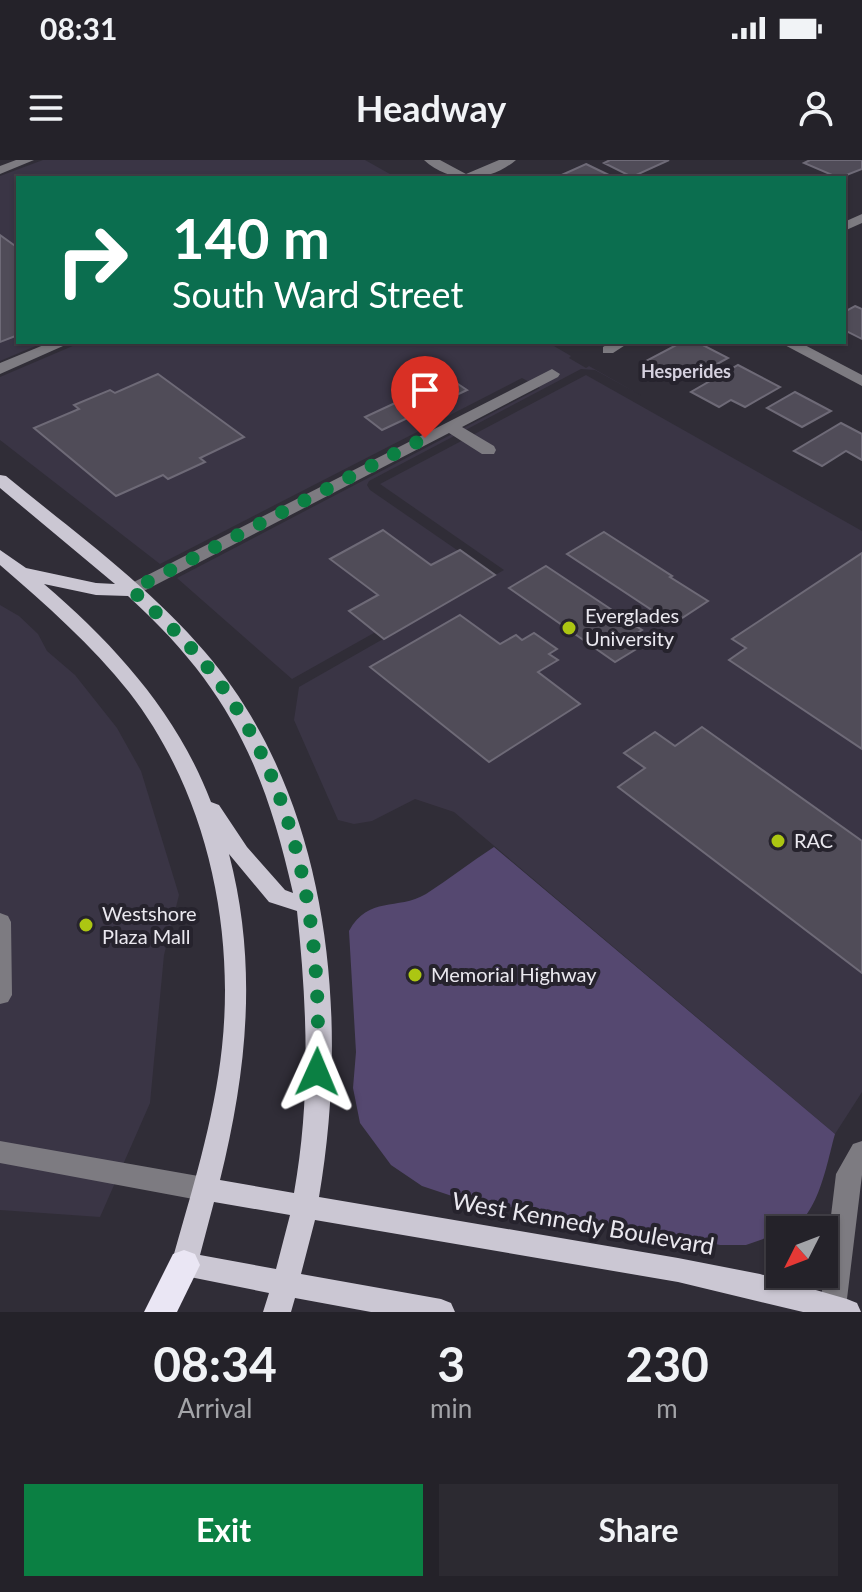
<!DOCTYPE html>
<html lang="en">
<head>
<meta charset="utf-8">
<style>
  :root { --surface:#242229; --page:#2c2a31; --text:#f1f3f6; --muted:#a3a4a8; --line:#413f46; --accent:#0b8043 }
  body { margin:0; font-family:Lato,sans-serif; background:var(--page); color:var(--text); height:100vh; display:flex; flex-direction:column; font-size:30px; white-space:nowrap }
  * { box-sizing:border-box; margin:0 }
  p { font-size:26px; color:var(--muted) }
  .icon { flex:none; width:44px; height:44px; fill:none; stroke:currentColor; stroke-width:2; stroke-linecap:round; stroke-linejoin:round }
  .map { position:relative; height:1152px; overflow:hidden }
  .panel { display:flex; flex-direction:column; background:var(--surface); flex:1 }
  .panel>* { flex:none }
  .hud { position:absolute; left:16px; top:16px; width:830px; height:168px; border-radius:0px; box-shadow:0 2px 6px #0004,0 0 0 2px var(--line); background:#0b6e4f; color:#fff; overflow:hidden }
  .needle { width:52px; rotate:228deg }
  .buttons { position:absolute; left:766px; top:1056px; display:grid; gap:16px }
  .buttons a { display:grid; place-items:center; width:72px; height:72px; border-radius:0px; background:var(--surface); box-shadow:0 2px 6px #0004,0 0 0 2px var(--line); font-size:40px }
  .pin { position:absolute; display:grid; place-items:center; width:68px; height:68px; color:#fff; margin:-82px -34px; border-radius:50% 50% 50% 0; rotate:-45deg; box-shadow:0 0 8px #0007 }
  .pin .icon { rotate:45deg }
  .me { position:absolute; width:88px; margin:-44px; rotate:1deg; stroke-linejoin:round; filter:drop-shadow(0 0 6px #0008) }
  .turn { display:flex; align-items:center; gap:28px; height:168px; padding:0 24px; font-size:36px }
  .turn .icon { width:104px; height:104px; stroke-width:2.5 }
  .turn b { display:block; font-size:56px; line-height:68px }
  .eta { display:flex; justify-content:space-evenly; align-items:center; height:136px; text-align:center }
  .eta b { font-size:48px; font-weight:700; line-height:56px }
  .primary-button { display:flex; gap:16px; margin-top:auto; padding:16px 24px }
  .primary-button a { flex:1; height:92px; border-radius:0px; background:var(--accent); color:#fff; font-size:32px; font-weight:700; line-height:92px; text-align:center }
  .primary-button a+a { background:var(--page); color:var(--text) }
  .status { display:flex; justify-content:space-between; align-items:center; height:56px; padding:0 40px; background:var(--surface); direction:ltr }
  .status svg { height:22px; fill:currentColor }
  header { display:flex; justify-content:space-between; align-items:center; height:104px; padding:0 24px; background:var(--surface); font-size:36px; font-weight:700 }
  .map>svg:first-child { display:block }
  .built { fill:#3a3545 }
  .green { fill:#554870 }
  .building { fill:#504c58; stroke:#6e6a77; stroke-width:2 }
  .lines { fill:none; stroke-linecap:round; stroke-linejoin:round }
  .minor { fill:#7d7b81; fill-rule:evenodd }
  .major { fill:#cbc7d3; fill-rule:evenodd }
  .highway { fill:#eae6f4; fill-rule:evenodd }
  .route { stroke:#0b8043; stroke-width:14; stroke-dasharray:0 25.2 }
  .poi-dot { fill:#acc612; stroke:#26232d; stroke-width:3 }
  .labels { text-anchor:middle; stroke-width:8; stroke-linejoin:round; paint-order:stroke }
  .far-neighbourhood-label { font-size:18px; font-weight:bold; fill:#d5d1df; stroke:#26232d }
  .poi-label { font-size:20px; fill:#eae8ef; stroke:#26232d; text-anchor:start }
  .near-street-label { font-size:24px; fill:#eae8ef; stroke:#26232d }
</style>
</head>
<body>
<div class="status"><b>08:31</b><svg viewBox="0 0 49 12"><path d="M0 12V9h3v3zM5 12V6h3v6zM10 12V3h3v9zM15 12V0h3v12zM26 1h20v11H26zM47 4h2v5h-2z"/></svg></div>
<header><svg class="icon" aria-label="menu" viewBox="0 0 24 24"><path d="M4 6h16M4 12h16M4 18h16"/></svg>Headway<svg class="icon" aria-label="person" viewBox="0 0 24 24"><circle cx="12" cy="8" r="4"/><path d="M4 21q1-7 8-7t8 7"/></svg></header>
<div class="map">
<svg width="862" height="1152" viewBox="0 0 862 1152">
  <rect width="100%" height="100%" fill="#302d37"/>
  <path class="built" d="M43 0H365L397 18H18V182H45L0 201V16Z
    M82 182H547L571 196 569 198 586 208 589 206 642 236 595 210 581 209 369 321 367 325 370 330 486 410 292 519 177 418 540 228 522 218 160 404 0 280V217Z
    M586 215 862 371V932L835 974 454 652 415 639 372 661 354 664 338 660 294 560 299 527 504 410 380 324Z
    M0 445 19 456 38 474 47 491 75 515 117 568 141 611 179 735 164 795 150 943 100 1057 0 1050Z"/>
  <path class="green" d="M494 687 835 974C827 1001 817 1070 780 1070V1073L746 1085H720L678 1075 461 1039 422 1026 391 1005 360 963 353 928 356 892 349 771C369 735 397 751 426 734 449 719 471 702 494 687Z"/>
  <path class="building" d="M610 0H669L632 17 604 3Z
    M810 0H862V9L839 18 804 3Z
    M586 4 615 18H555Z
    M0 75 18 88V175L0 182Z
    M855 146 862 149V179L844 170V152Z
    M682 182H697L728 198 699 214 686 207 671 215 646 201Z
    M738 205 780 227 745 247 731 240 719 247 691 232Z
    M158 214 244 277 200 298 205 302 168 319 163 315 116 336 34 268 79 249 74 245 110 230 115 233Z
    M449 218 467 230 382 270 365 257Z
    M795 232 831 251 802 267 767 248Z
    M841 263 862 274V300L846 291 822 306 794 291Z
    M383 370 431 405 460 390 495 415 384 479 349 451 378 435 330 399Z
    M604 372 672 416 670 417 708 441 673 464 567 394Z
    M862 393V589L729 500 746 488 732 479Z
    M546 406 642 470 631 477 643 485 615 502 509 428Z
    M460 455 500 484 516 475 522 480 534 473 557 489 549 494 558 500 538 512 580 544 489 602 370 507Z
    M702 567 862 681V813L618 627 645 608 624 593 655 572 675 586Z"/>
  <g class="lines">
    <path class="minor" d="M16 0H34L0 14V6Z
      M424 0H440L466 14 499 0H516C489 23 450 24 424 0Z
      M862 54V63L844 71V62Z
      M51 182H72L0 214V203Z
      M611 182H630L613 193H603V187Z
      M779 182H799L862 215V226Z
      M552 209 560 214 558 217 462 267 494 286 496 290 494 294H482L449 273 138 434H126L123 430 126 426Z
      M0 753 8 756 11 762 12 835 8 842 0 844Z
      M0 981 204 1017 213 1021 217 1029 213 1037 204 1041 0 1003Z
      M862 981V1015L846 1147 844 1152H822L820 1147 836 1014 853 984Z"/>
    <path class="major" d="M0 315 6 316C74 372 148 425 205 492 330 637 350 855 319 1037L678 1098 760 1114 847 1139 857 1143 861 1152H803L678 1122 315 1060 301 1114 441 1139 451 1143 455 1152H371L295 1138 291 1152H263L269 1133 175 1114 171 1105C191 1033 214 962 222 887 235 765 206 631 129 532 92 485 46 445 0 405V390L26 408 96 423 115 424 0 328ZM44 424 96 435 128 436C227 526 264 604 293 733L285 730 247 687 219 645 211 642C177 553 115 485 44 424ZM229 694 269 742 297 751C307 845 311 939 294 1033L220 1020C247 911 258 805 229 694ZM214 1042 290 1055 276 1109 200 1095Z"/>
    <path class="highway" d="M184 1090 195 1094 200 1105 177 1152H144L173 1094Z"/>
  </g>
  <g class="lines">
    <path class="route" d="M317 912C323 780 301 639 223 528 198 491 164 460 132 430L425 278"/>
  </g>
  <g class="poi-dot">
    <circle cx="569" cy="468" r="8"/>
    <circle cx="778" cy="681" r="8"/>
    <circle cx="86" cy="765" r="8"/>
    <circle cx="415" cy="815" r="8"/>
  </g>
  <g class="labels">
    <g class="far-neighbourhood-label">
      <text x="686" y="218">Hesperides</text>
    </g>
    <g class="poi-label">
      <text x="585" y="463">Everglades<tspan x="585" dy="23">University</tspan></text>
      <text x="794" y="688">RAC</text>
      <text x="102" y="761">Westshore<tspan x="102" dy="23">Plaza Mall</tspan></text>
      <text x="431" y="822">Memorial Highway</text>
    </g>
    <g class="near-street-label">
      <text transform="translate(583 1064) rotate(10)" y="8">West Kennedy Boulevard</text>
    </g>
  </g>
</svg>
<div class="buttons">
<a><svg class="needle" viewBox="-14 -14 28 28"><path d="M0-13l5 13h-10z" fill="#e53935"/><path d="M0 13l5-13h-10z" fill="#a3a4a8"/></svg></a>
</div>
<div class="pin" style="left:425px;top:278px;background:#d93025"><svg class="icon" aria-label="arrive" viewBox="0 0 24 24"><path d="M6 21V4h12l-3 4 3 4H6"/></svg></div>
<svg class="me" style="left:317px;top:912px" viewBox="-20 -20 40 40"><path d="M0-17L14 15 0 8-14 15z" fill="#0b8043" stroke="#fff" stroke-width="4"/></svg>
<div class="hud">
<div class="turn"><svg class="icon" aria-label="right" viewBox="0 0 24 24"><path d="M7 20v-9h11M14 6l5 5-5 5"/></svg><div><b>140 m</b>South Ward Street</div></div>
</div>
</div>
<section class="panel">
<div class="eta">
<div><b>08:34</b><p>Arrival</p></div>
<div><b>3</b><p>min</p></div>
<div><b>230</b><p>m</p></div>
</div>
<div class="primary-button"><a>Exit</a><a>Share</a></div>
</section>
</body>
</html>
